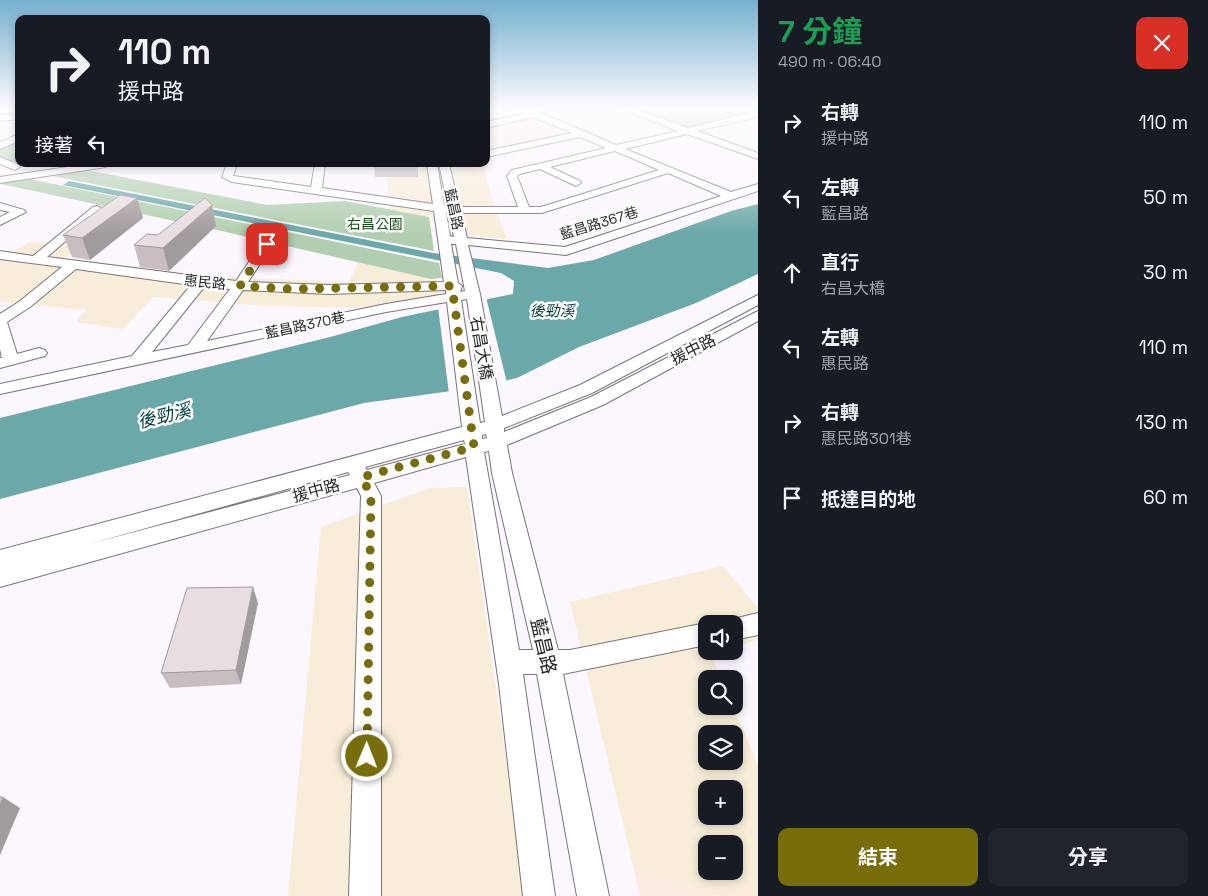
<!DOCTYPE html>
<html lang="zh-TW">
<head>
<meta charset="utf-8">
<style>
  :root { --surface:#171b24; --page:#20242c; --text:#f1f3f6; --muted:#9ea1a6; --accent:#776d0a }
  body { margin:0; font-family:"Space Grotesk","Noto Sans TC",sans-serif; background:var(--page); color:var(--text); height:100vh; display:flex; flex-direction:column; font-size:19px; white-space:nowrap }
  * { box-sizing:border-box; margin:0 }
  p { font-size:16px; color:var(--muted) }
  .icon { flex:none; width:28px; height:28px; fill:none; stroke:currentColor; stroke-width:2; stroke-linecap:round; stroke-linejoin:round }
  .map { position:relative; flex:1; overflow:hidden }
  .sheet { display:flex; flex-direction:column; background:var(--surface); width:450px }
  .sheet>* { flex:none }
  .hud { position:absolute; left:15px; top:15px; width:475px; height:152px; border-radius:10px; box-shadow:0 2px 8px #0003; background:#171b24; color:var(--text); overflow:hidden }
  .buttons { position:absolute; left:698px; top:615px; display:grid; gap:10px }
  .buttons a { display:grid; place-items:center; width:45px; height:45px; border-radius:10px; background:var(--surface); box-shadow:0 2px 8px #0003; font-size:25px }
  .pin { position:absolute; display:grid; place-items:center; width:42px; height:42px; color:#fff; margin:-21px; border-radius:10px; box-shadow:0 2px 8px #0006 }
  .me { position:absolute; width:55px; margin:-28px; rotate:1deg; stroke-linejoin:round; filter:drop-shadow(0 0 4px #0008) }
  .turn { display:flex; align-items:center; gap:18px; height:105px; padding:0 20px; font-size:22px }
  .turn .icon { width:65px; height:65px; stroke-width:2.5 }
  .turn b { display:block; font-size:35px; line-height:42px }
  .then { display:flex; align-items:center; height:48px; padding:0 20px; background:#0003; gap:10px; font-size:19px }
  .round { display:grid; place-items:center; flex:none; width:52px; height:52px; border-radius:10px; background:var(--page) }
  .headline { display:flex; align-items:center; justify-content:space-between; height:85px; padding:0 20px }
  h1 { font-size:30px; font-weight:700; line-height:38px; color:#1e9e55 }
  .action { display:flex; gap:10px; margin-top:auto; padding:10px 20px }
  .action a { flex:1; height:58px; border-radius:10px; background:var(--accent); color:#fff; font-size:20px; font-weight:700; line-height:58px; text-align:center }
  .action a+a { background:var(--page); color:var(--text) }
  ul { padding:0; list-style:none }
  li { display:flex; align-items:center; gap:15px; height:75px; padding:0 20px }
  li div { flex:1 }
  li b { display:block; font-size:19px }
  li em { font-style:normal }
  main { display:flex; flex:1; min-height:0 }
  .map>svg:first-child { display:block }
  .commercial { fill:#f8edd8; fill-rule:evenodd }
  .education { fill:#fdeae0 }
  .green { fill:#b1cfb0 }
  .water { fill:#6aa8a9 }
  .pier { fill:#fcf6fe }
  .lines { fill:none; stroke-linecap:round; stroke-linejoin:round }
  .minor-casing { stroke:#7a757c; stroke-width:2 }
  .minor { fill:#fff; fill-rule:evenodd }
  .wall { fill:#c8bec1 }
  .shaded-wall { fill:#a29b9d }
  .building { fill:#e8dde0; stroke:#a29b9d }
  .route { stroke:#776d0a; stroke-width:9; stroke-dasharray:0 16.2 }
  .labels { text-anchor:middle; stroke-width:5; stroke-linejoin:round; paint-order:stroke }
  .far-street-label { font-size:14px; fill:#282528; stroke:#fff }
  .far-park-label { font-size:14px; fill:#1d4e1e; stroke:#fff }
  .far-water-label { font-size:15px; font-style:italic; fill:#003d3e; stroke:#fff }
  .street-label { font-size:16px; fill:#282528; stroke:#fff }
  .water-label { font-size:18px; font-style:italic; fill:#003d3e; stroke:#fff }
  .near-street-label { font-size:19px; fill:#282528; stroke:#fff }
</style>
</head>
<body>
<main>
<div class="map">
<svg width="758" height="896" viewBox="0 0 758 896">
  <rect width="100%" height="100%" fill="#fcf6fe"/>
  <path class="commercial" d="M533 118 569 134 486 151V129Z
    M385 164H482L495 207 507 239 466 235 462 219 429 217 390 210Z
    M29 242 75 247 66 258 213 277 349 282 358 262 431 279 436 278 438 295 379 308 268 306 153 297 123 329 76 322 86 310 0 302V261Z
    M467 487 526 896H288L321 527 430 488Z
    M723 566 758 608V640L734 647V624H706V651H717L710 654 721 679H706V706H733L758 765V896H717L634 870 570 602ZM706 734H734V761H706ZM706 789H734V816H706ZM706 844H734V871H706Z"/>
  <path class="education" d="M634 870 717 896H640Z"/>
  <path class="green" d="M645 109H758V112L688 129 638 111Z
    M19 139V163L0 158V148Z
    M81 169 267 205 345 201 429 217 434 251 47 175Z
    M25 178 439 263 442 278 431 279 226 232 1 184Z"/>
  <path class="water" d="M69 181 433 253 548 268 594 260 731 211 758 204V274L696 303 579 347 517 378 466 389 364 403 0 499V418L334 336 402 317 513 294 514 281 501 273 63 185Z"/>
  <path class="pier" d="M486 297 507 383 449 394 438 307Z"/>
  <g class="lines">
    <defs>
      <path id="minor" d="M517 109H529L539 112 616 145 678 131 621 109H634L688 128 758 111V117L697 131 758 153V159L687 134 625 149 731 192 758 184V191L566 255 468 245 480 294 502 416 580 385 758 295V305L592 393 504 428V432L591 397 758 311V321L603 405 507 445 512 473 558 650H570L706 623 709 624H706V645L563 674 609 896H577L537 674H523L555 896H523L499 684 466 457 374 483 381 496V896H349L361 496 357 488 0 587V550L462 427 447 302 386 312 0 394V384L132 356 191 285 76 269 30 307 7 322 17 354 39 348 45 350 47 353 45 356 0 368V358H2L0 349V314L20 301 62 267 0 259V251L33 256 93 207 97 206 103 209 101 211 47 257 236 281 263 241 267 240 273 244 248 282 329 285 444 282 434 211 232 182 222 177 227 164H237L233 176H234L311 187 315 164H325L322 188 433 204 427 164H437L444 205 448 206 439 164H449L459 207H518L507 176 512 170 606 148 580 137 486 157V151L572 133 533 117 486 128V122L525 114ZM615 151 659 170 541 207H529L517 176 520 174 540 169 576 186 581 183 580 181 550 167ZM668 173 721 196 565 247 467 238 461 213H542ZM446 212 449 213 454 237 450 236ZM451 244H456L465 291 460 292 462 286 458 283ZM205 286 230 289 188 345 152 352ZM243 290 329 294 446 290V294L386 304 207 341ZM467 299 485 422 480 423 461 300ZM486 434 487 438 482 439V435ZM464 440 465 444 367 470 365 467ZM489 451 492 473 533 650H519L484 452ZM348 472 350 475 89 544Z
        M19 114V119L0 121V115Z
        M19 134V141L0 149V142Z
        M0 157 19 165 20 167 15 170 0 164Z
        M88 164H111L106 167 0 183V177Z
        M0 203 24 210 26 212 0 225V217L10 212 0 210Z
        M758 613V635L734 640V624H724L725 621Z"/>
    </defs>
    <use href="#minor" class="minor-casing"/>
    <use href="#minor" class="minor"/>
  </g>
  <path class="wall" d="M374 164H418V177H375Z
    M137 198 143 218 90 260 72 257 63 235Z
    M212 205 216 226 169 271 140 267 134 245 158 235Z
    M258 603 241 684 170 688 161 673Z"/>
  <path class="shaded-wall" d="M137 198 143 218 90 260 82 238Z
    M212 205 216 226 169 271 163 248Z
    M253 587 258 603 241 684 236 670Z
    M3 797 20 808 0 855V805Z"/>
  <path class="building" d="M120 195 137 198 82 238 63 235Z
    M205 198 212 205 163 248 134 245 147 234 158 235Z
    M253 587 236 670 161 673 187 588Z
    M0 797H3L0 805Z"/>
  <linearGradient id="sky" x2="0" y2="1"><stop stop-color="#75afcf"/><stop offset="0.46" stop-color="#fefbff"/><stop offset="1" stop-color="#fefbff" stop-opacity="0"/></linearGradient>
  <rect width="758" height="235" fill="url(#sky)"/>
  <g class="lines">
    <path class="route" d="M267 244 240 286 290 289 452 286 474 447 362 477 371 496 367 756"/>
  </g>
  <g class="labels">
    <g class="far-street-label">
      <text transform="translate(454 209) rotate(78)" y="5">藍昌路</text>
      <text transform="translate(599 223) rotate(-17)" y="5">藍昌路367巷</text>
      <text transform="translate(205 282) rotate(6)" y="5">惠民路</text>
      <text transform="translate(305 325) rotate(-12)" y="5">藍昌路370巷</text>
    </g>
    <g class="far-park-label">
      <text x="375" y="229">右昌公園</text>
    </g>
    <g class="far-water-label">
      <text x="552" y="316">後勁溪</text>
    </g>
    <g class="street-label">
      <text transform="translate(482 348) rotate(80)" y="6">右昌大橋</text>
      <text transform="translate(693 349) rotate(-27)" y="6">援中路</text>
      <text transform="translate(316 490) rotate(-15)" y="6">援中路</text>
    </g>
    <g class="water-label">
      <text transform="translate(164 416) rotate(-14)" y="6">後勁溪</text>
    </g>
    <g class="near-street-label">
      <text transform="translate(544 646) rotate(77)" y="7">藍昌路</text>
    </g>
  </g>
</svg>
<div class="buttons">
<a><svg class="icon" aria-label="sound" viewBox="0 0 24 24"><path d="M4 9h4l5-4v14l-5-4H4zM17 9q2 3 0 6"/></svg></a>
<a><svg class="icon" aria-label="search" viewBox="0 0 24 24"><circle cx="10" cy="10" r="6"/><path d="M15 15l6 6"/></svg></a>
<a><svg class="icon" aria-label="layers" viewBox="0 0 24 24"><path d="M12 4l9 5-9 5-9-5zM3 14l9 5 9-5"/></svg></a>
<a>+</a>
<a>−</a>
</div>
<div class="pin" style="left:267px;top:244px;background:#d93025"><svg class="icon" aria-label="arrive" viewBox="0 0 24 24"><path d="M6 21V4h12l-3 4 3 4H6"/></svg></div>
<svg class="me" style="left:367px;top:756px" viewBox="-20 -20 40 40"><circle r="17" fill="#776d0a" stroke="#fff" stroke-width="3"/><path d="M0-11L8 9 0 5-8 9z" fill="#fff"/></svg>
<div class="hud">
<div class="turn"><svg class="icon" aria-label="right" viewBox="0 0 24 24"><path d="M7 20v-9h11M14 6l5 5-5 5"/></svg><div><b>110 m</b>援中路</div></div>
<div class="then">接著<svg class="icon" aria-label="left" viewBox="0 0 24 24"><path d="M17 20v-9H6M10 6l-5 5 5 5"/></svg></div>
</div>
</div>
<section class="sheet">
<div class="headline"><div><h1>7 分鐘</h1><p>490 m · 06:40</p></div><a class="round" style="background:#d93025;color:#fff"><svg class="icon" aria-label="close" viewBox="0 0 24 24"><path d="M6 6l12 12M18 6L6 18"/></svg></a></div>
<ul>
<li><svg class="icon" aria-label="right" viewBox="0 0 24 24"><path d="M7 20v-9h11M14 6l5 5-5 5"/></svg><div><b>右轉</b><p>援中路</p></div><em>110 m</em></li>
<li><svg class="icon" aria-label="left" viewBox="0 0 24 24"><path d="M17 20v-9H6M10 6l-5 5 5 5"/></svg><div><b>左轉</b><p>藍昌路</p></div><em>50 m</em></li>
<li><svg class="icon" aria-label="ahead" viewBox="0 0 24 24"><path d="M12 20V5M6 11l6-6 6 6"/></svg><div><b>直行</b><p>右昌大橋</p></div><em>30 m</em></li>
<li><svg class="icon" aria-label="left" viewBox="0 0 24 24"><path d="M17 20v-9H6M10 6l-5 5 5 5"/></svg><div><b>左轉</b><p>惠民路</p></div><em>110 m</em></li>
<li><svg class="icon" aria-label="right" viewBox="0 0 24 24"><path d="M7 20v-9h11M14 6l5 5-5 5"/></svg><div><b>右轉</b><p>惠民路301巷</p></div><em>130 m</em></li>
<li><svg class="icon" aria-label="arrive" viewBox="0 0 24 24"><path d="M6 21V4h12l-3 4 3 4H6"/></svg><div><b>抵達目的地</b></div><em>60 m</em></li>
</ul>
<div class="action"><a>結束</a><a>分享</a></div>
</section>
</main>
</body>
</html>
